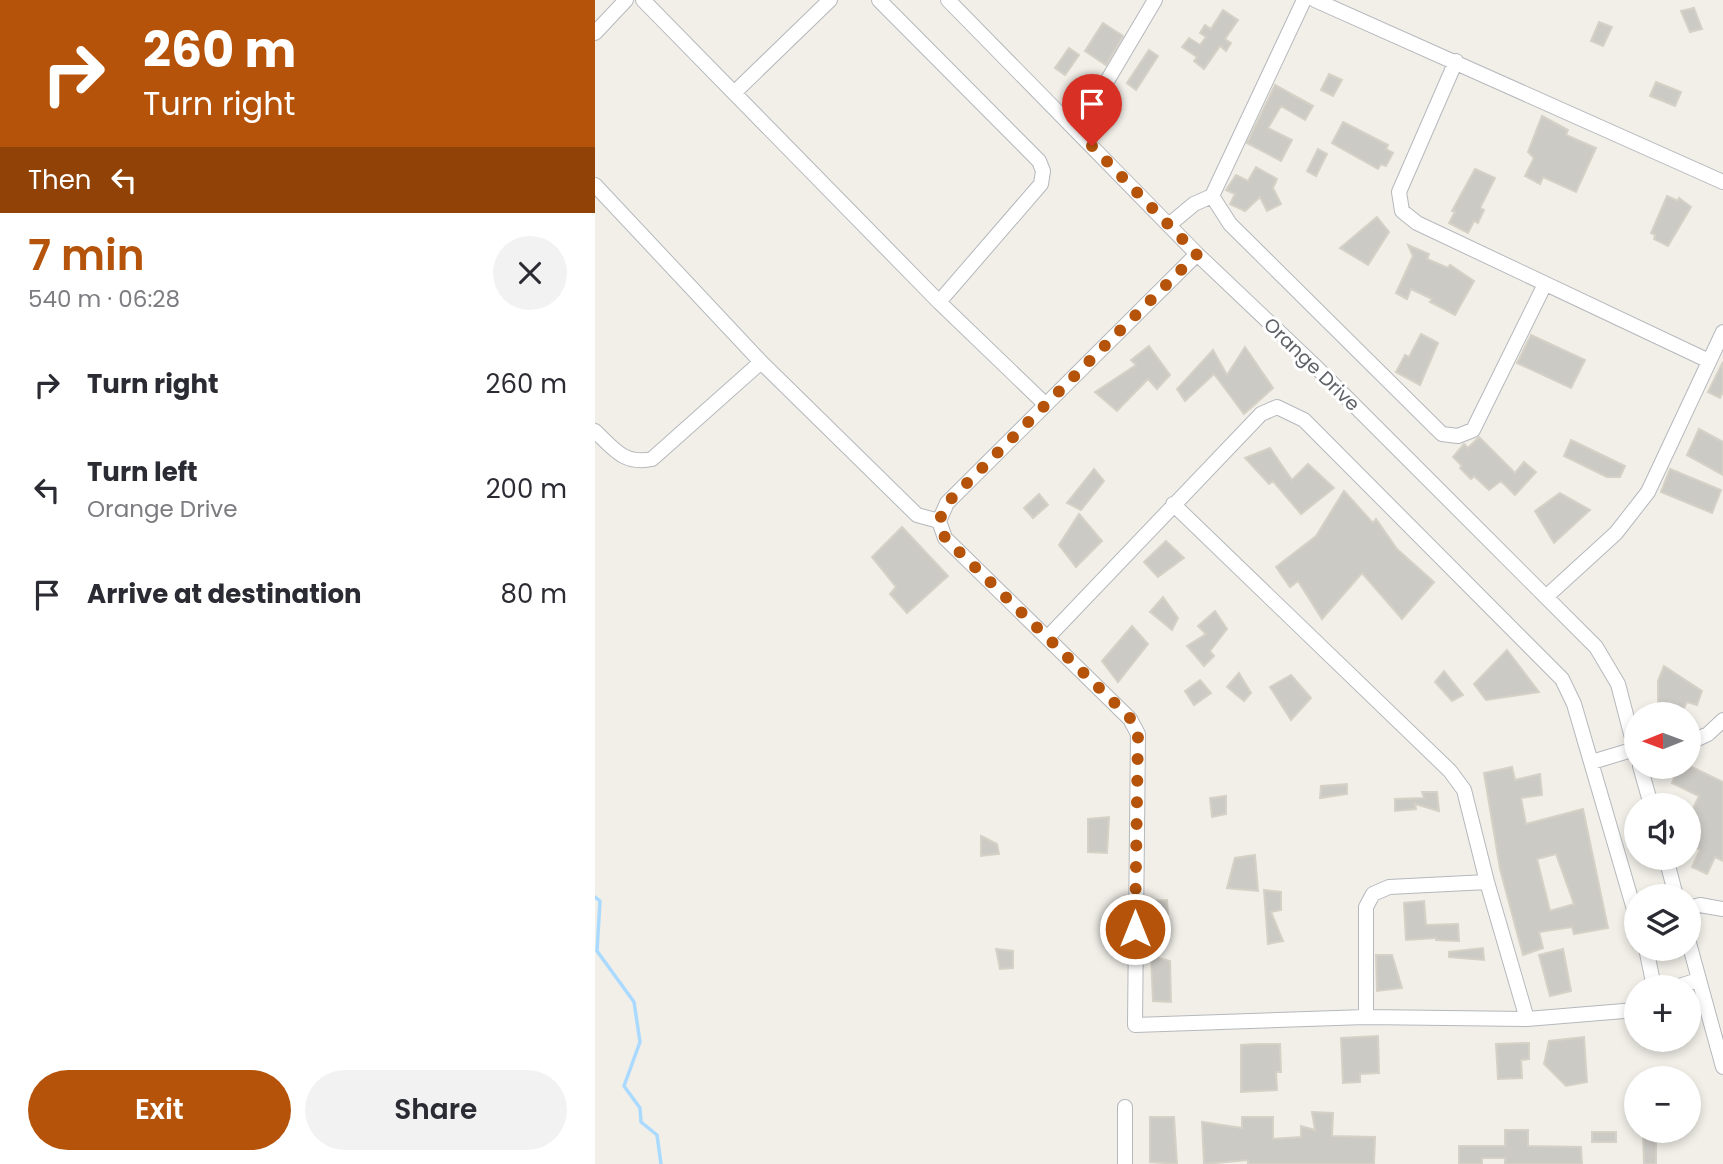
<!DOCTYPE html>
<html lang="en">
<head>
<meta charset="utf-8">
<style>
  :root { --surface:#fff; --page:#f2f2f3; --text:#2b2b33; --muted:#7c7c81; --accent:#b45309 }
  body { margin:0; font-family:Poppins,sans-serif; background:var(--page); color:var(--text); height:100vh; display:flex; flex-direction:column; font-size:26px; white-space:nowrap }
  * { box-sizing:border-box; margin:0 }
  p { font-size:23px; color:var(--muted) }
  .icon { flex:none; width:38px; height:38px; fill:none; stroke:currentColor; stroke-width:2; stroke-linecap:round; stroke-linejoin:round }
  .map { position:relative; flex:1; overflow:hidden }
  .drawer { display:flex; flex-direction:column; background:var(--surface); width:595px }
  .drawer>* { flex:none }
  .hud { background:#b45309; color:#fff; overflow:hidden }
  .needle { width:46px; rotate:269deg }
  .controls { position:absolute; left:1029px; top:702px; display:grid; gap:14px }
  .controls a { display:grid; place-items:center; width:77px; height:77px; border-radius:50%; background:var(--surface); box-shadow:0 4px 10px #0003; font-size:35px }
  .pin { position:absolute; display:grid; place-items:center; width:60px; height:60px; color:#fff; margin:-72px -30px; border-radius:50% 50% 50% 0; rotate:-45deg; box-shadow:0 0 7px #0007 }
  .pin .icon { rotate:45deg }
  .me { position:absolute; width:77px; margin:-38px; rotate:0deg; stroke-linejoin:round; filter:drop-shadow(0 0 5px #0008) }
  .turn { display:flex; align-items:center; gap:24px; height:147px; padding:0 28px; font-size:32px }
  .turn .icon { width:91px; height:91px; stroke-width:2.5 }
  .turn b { display:block; font-size:49px; line-height:60px }
  .then { display:flex; align-items:center; height:66px; padding:0 28px; background:#0003; gap:14px; font-size:26px }
  .round { display:grid; place-items:center; flex:none; width:74px; height:74px; border-radius:37px; background:var(--page) }
  .overview { display:flex; align-items:center; justify-content:space-between; height:119px; padding:0 28px }
  h1 { font-size:42px; font-weight:600; line-height:52px; color:var(--accent) }
  .action { display:flex; gap:14px; margin-top:auto; padding:14px 28px }
  .action a { flex:1; height:80px; border-radius:42px; background:var(--accent); color:#fff; font-size:28px; font-weight:600; line-height:80px; text-align:center }
  .action a+a { background:var(--page); color:var(--text) }
  ul { padding:0; list-style:none }
  li { display:flex; align-items:center; gap:21px; height:105px; padding:0 28px }
  li div { flex:1 }
  li b { display:block; font-size:26px }
  li em { font-style:normal }
  main { display:flex; flex:1; min-height:0 }
  .map>svg:first-child { display:block }
  .lines { fill:none; stroke-linecap:round; stroke-linejoin:round }
  .stream { stroke:#aadaff; stroke-width:3.5 }
  .building { fill:#cccac5; stroke:#d6d1c6; stroke-width:2; fill-rule:evenodd }
  .minor-casing { stroke:#b5b8bc; stroke-width:16 }
  .minor { stroke:#fff; stroke-width:14 }
  .route { stroke:#b45309; stroke-width:12; stroke-dasharray:0 21.6 }
  .labels { text-anchor:middle; stroke-width:6; stroke-linejoin:round; paint-order:stroke }
  .street-label { font-size:19px; fill:#5f6368; stroke:#fff }
</style>
</head>
<body>
<main>
<section class="drawer">
<div class="hud">
<div class="turn"><svg class="icon" aria-label="right" viewBox="0 0 24 24"><path d="M7 20v-9h11M14 6l5 5-5 5"/></svg><div><b>260 m</b>Turn right</div></div>
<div class="then">Then<svg class="icon" aria-label="left" viewBox="0 0 24 24"><path d="M17 20v-9H6M10 6l-5 5 5 5"/></svg></div>
</div>
<div class="overview"><div><h1>7 min</h1><p>540 m · 06:28</p></div><a class="round"><svg class="icon" aria-label="close" viewBox="0 0 24 24"><path d="M6 6l12 12M18 6L6 18"/></svg></a></div>
<ul>
<li><svg class="icon" aria-label="right" viewBox="0 0 24 24"><path d="M7 20v-9h11M14 6l5 5-5 5"/></svg><div><b>Turn right</b></div><em>260 m</em></li>
<li><svg class="icon" aria-label="left" viewBox="0 0 24 24"><path d="M17 20v-9H6M10 6l-5 5 5 5"/></svg><div><b>Turn left</b><p>Orange Drive</p></div><em>200 m</em></li>
<li><svg class="icon" aria-label="arrive" viewBox="0 0 24 24"><path d="M6 21V4h12l-3 4 3 4H6"/></svg><div><b>Arrive at destination</b></div><em>80 m</em></li>
</ul>
<div class="action"><a>Exit</a><a>Share</a></div>
</section>
<div class="map">
<svg width="1128" height="1164" viewBox="0 0 1128 1164">
  <rect width="100%" height="100%" fill="#f1efe8"/>
  <g class="lines">
    <path class="stream" d="M0 897 5 901 2 951 39 1002 45 1042 29 1086 45 1108 46 1122 62 1135 66 1164"/>
  </g>
  <path class="building" d="M1099 8 1107 29 1095 32 1086 11Z
    M628 10 643 20 630 39 636 43 631 51 625 46 609 69 599 61 602 57 587 47 594 38 605 45 611 37 605 33 610 25 616 29Z
    M1004 22 1017 27 1008 46 996 41Z
    M508 23 528 36 511 65 490 51Z
    M474 48 484 55 470 75 460 68Z
    M554 50 563 56 541 90 532 83Z
    M734 74 747 80 738 96 726 90Z
    M1061 82 1086 92 1080 106 1055 96Z
    M680 85 718 106 710 120 686 106 673 128 697 140 686 161 652 143Z
    M947 116 973 130 971 135 1001 148 981 192 948 177 945 184 930 176 939 158 933 152Z
    M748 122 793 145 791 149 798 153 791 166 786 164 783 169 737 143Z
    M723 149 732 154 721 176 712 171Z
    M661 167 682 179 678 188 686 204 672 211 665 197 650 211 635 204 640 194 631 190 641 175 653 181Z
    M880 169 900 178 885 208 889 210 883 223 879 221 873 233 854 223 860 212 857 211Z
    M1072 196 1083 201 1084 198 1096 207 1073 246 1059 239 1060 235 1056 233Z
    M782 217 794 232 773 265 745 248Z
    M813 245 834 254 832 259 853 268 855 265 879 281 860 315 835 302 837 299 816 289 812 299 801 293 818 256Z
    M826 334 843 343 825 385 801 372 810 355 814 357Z
    M936 335 990 360 976 388 922 363Z
    M554 346 575 375 562 389 553 379 522 411 500 392 541 365 536 360Z
    M650 347 678 388 649 414 619 374 590 401 582 389 618 350 632 375Z
    M1128 362V392L1125 398 1113 392Z
    M1104 429 1128 442V475L1092 455Z
    M884 437 920 473 929 462 941 472 920 495 906 481 894 490 879 476 876 479 865 468 867 466 858 457 869 444 873 448Z
    M976 440 1030 466 1025 477H1012L969 456Z
    M675 448 697 480 713 464 739 488 706 514 678 481 674 484 650 458Z
    M499 469 509 481 486 510 472 503Z
    M1075 469 1126 490 1117 513 1066 492Z
    M749 491 778 523 781 519 802 549 839 582 807 619 767 573 727 619 703 581 695 587 681 567 721 536Z
    M965 493 995 510 959 543 940 511Z
    M444 494 453 505 438 518 429 508Z
    M484 514 507 541 481 567 464 545Z
    M307 527 353 576 312 613 295 594 301 587 277 557Z
    M571 541 589 558 563 577 549 562Z
    M568 597 583 618 577 630 555 612Z
    M620 611 632 629 615 651 619 656 609 666 592 646 611 634 603 626Z
    M537 626 553 644 523 682 507 661Z
    M912 650 944 692 891 700 879 684Z
    M1069 666 1107 691 1102 705 1092 702 1086 714H1078L1063 706V681Z
    M849 671 868 695 857 701 840 682Z
    M644 673 656 693 649 701 632 687Z
    M696 675 716 698 696 720 675 687Z
    M605 680 616 693 599 705 590 691Z
    M1084 766H1095L1128 782V861L1120 857 1112 874 1097 867 1105 850 1096 845 1098 841 1094 839V817L1104 796 1077 783Z
    M917 767 920 780 945 774 947 795 926 798 931 824 988 809 1013 928 979 934 977 927 944 932 948 948 928 955 905 869 889 773ZM961 854 979 904 955 911 942 859Z
    M752 784V794L725 798 726 786Z
    M827 792H842L844 811 820 804 821 809 800 811V799L829 798Z
    M631 796V814L617 817 615 798Z
    M514 817 512 853 493 852V819Z
    M386 836 402 844 404 854 386 856Z
    M660 855 663 891 632 888 640 858Z
    M669 890 686 892V910L676 912 688 941 673 944Z
    M572 900 573 915H552V901Z
    M829 901 831 925 863 924 864 941 841 940V938L811 940 809 903Z
    M888 948 889 960 854 957V952Z
    M401 949 418 951V968L405 969Z
    M968 949 976 991 955 996 944 955Z
    M781 955H797L807 988 782 991Z
    M556 956 575 961 576 1002 558 1001Z
    M783 1036 784 1073 765 1074V1082L748 1083 746 1038Z
    M989 1037 992 1082 971 1086 949 1064 954 1041Z
    M934 1043V1059L926 1060 927 1078 903 1079 901 1044Z
    M662 1044H685L686 1072H681L682 1090 646 1092V1045Z
    M717 1112 738 1113 737 1136 780 1137 779 1164H653V1160L609 1164 607 1122 647 1128V1117H678V1139L706 1137V1126L720 1130Z
    M555 1117H579L582 1164 555 1162Z
    M910 1130H933V1146L986 1147 987 1164H910V1158H887V1164H864V1146H910Z
    M997 1132H1021V1142H997Z
    M1048 1132H1061V1164H1049Z"/>
  <g class="lines">
    <defs>
      <path id="minor" d="M48 0 344 302 450 404
        M284 0 444 161 448 171 446 184 344 302
        M353 0 602 254 719 365 1001 647 1023 684 1041 753
        M709 0 617 196 635 224 847 434 863 436 878 430 950 284
        M720 0 1128 182
        M0 33 31 0
        M861 61 804 192 807 211 822 223 1114 361
        M139 93 235 0
        M505 93 560 0
        M0 185 166 362 322 515 344 521
        M575 224 599 204 617 196
        M602 254 352 503 344 521 350 538 535 719 543 734 540 1025 771 1017 932 1019 1041 1010
        M0 431C19 449 29 465 57 459L166 362
        M578 504 855 771 869 790 892 882 932 1019
        M952 596 1021 533 1053 492 1128 332
        M453 637 666 414 682 407 709 420 967 679 979 704 1041 916
        M1094 743 1113 734 1128 720
        M997 762 1040 749
        M1045 766 1056 805
        M1071 858 1081 896
        M1094 908 1105 905 1128 909
        M1094 943 1128 1067
        M1051 948 1059 987
        M1081 987 1103 980
        M771 1017V907L778 894 794 887 892 882
        M530 1164V1107"/>
    </defs>
    <use href="#minor" class="minor-casing"/>
    <use href="#minor" class="minor"/>
  </g>
  <g class="lines">
    <path class="route" d="M497 146 602 254 352 503 344 521 350 538 536 719 543 734 540 929"/>
  </g>
  <g class="labels">
    <g class="street-label">
      <text transform="translate(717 364) rotate(44)" y="7">Orange Drive</text>
    </g>
  </g>
</svg>
<div class="controls">
<a><svg class="needle" viewBox="-14 -14 28 28"><path d="M0-13l5 13h-10z" fill="#e53935"/><path d="M0 13l5-13h-10z" fill="#7c7c81"/></svg></a>
<a><svg class="icon" aria-label="sound" viewBox="0 0 24 24"><path d="M4 9h4l5-4v14l-5-4H4zM17 9q2 3 0 6"/></svg></a>
<a><svg class="icon" aria-label="layers" viewBox="0 0 24 24"><path d="M12 4l9 5-9 5-9-5zM3 14l9 5 9-5"/></svg></a>
<a>+</a>
<a>−</a>
</div>
<div class="pin" style="left:497px;top:146px;background:#d93025"><svg class="icon" aria-label="arrive" viewBox="0 0 24 24"><path d="M6 21V4h12l-3 4 3 4H6"/></svg></div>
<svg class="me" style="left:540px;top:929px" viewBox="-20 -20 40 40"><circle r="17" fill="#b45309" stroke="#fff" stroke-width="3"/><path d="M0-11L8 9 0 5-8 9z" fill="#fff"/></svg>
</div>
</main>
</body>
</html>
